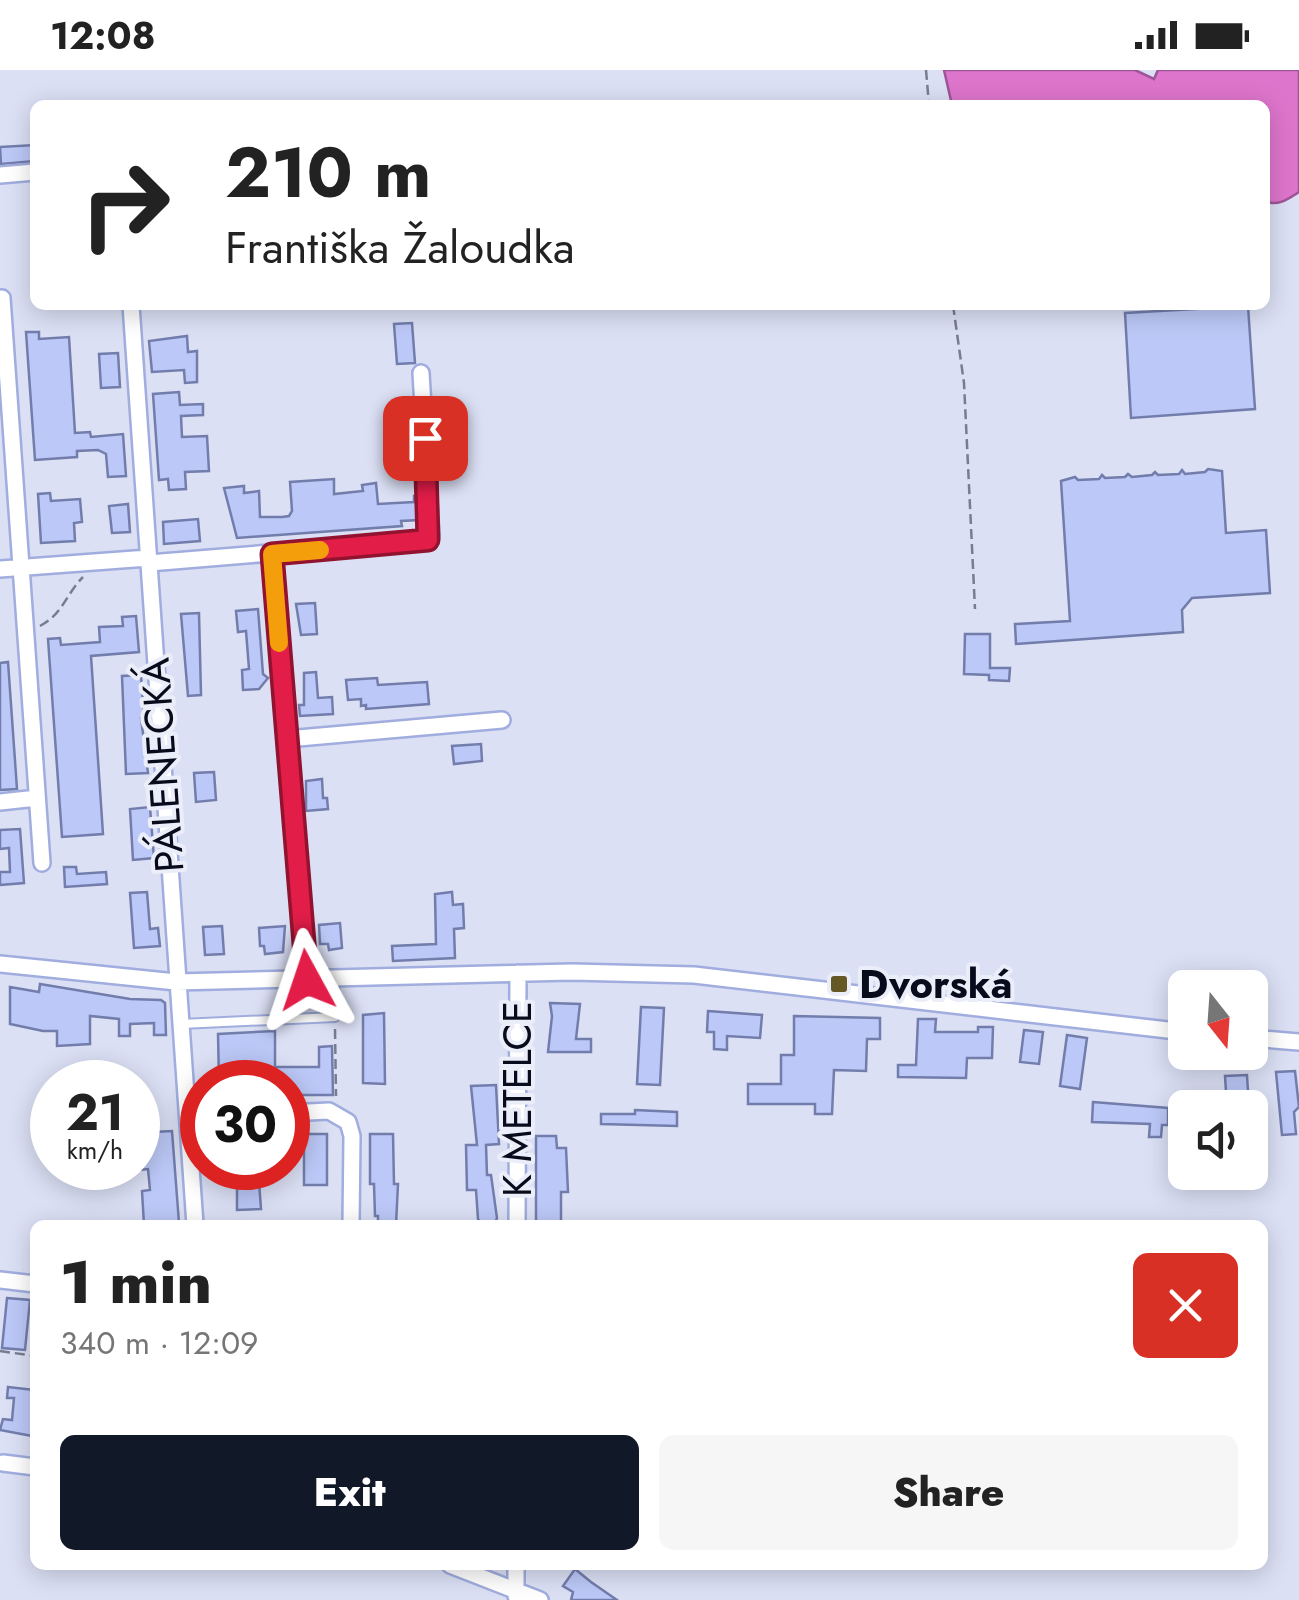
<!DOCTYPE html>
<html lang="en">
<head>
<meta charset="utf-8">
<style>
  :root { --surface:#fff; --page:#f6f6f6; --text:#222; --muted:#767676; --accent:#111827 }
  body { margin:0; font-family:Jost,sans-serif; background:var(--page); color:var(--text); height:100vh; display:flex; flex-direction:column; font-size:38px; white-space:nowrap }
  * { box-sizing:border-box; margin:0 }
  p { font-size:32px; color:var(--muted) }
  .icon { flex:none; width:55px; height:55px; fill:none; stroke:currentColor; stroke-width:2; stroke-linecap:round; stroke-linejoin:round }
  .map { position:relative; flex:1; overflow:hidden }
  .panel { position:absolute; left:30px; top:1150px; width:1238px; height:350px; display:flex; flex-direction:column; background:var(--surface); border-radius:15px; box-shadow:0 5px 25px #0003 }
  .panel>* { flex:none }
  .hud { position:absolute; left:30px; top:30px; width:1240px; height:210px; border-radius:15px; box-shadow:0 5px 25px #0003; background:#fff; color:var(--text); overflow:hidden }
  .needle { width:65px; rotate:163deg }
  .tools { position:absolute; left:1168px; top:900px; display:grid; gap:20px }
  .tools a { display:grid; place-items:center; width:100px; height:100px; border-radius:15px; background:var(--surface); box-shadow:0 5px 25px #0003; font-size:50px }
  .speed { position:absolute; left:30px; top:990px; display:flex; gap:20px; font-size:50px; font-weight:700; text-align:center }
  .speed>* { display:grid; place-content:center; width:130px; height:130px; border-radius:50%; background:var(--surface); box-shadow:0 5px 25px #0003; line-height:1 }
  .speed small { font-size:25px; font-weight:400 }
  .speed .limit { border:15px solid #d22; background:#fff; color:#111 }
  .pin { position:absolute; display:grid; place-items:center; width:85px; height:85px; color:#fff; margin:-42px; border-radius:20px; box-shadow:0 5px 15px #0006 }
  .me { position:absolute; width:110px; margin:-55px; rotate:355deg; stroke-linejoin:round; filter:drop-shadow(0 0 8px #0008) }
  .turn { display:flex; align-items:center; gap:35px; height:210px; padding:0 30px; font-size:45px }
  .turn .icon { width:130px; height:130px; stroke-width:2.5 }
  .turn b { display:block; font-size:70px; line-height:85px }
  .round { display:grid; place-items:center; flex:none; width:105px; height:105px; border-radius:15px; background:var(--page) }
  .head { display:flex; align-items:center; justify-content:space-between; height:170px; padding:0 30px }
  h1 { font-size:60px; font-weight:800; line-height:75px }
  .primary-button { display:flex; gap:20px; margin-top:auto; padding:20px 30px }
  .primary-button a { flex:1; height:115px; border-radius:15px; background:var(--accent); color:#fff; font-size:40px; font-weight:800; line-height:115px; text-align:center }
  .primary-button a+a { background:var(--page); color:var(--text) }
  .status { display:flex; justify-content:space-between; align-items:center; height:70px; padding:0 50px; background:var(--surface); direction:ltr }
  .status svg { height:28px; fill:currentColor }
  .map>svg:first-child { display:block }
  .water { fill:#de75cc; stroke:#9e5597; stroke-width:2.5 }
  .building { fill:#bcc8f7; stroke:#727dac; stroke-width:2.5 }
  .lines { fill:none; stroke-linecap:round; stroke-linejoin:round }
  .lane-casing { stroke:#a0adde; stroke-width:12 }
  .street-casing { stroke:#a0adde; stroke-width:20 }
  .path { stroke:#787c8f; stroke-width:2.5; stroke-dasharray:10 5; stroke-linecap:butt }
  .lane { stroke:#fff; stroke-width:8 }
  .street { stroke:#fff; stroke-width:15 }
  .route-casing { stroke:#92132f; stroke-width:25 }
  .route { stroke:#e11d48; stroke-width:18 }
  .slow { stroke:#f59e0b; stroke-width:18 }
  .poi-dot { fill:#665825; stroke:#ebeef9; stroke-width:4 }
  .labels { text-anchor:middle; stroke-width:8; stroke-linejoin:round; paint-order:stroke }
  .street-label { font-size:40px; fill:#080b1c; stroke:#ebeef9 }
  .poi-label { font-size:40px; font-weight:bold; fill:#080b1c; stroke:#ebeef9; text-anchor:start }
</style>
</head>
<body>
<div class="status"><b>12:08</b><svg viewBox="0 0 49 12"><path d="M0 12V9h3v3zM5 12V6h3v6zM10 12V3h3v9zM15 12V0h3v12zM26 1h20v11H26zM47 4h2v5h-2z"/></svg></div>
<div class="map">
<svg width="1299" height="1530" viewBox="0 0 1299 1530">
  <rect width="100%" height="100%" fill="#dbe0f5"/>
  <path class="water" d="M944 0H1135L1154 9 1158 0H1299V122C1288 129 1278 137 1265 131V35H952Z"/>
  <path class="building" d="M35 75V91L1 94 0 77Z
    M1248 236 1255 339 1131 348 1125 243Z
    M412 253 415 293 397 294 394 254Z
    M26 262H39V269L69 267 75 363 90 362 91 367 123 364 126 406 108 407 106 384 98 380 77 381V387L35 390Z
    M187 266 188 282 197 281V312L185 313 184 300 152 302 149 271Z
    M118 283 120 317 101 318 99 284Z
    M179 322 180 335 203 334V345L181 346 182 367 207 366 209 401 185 402 186 419 169 420 168 409 159 410 153 324Z
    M1208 399 1222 401 1226 463 1266 460 1270 523 1192 528 1182 540 1183 562 1016 574 1015 554 1070 551 1061 411 1075 407 1078 410 1099 409 1102 405 1105 408 1125 407 1128 404 1132 407 1152 405 1155 402 1158 405 1179 404 1182 400 1185 404 1205 402Z
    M334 409V424L363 421 362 415 376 413 378 434 414 432V426H417L419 450 401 451 402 456 237 468 224 418 244 416V423L259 421 260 447H282L289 446 292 441 290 412Z
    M50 423 51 431 80 429 82 452 74 453 75 471 41 473 38 424Z
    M128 434 130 462 112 463 109 436Z
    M198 449 200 471 164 474 163 452Z
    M315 533 317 564 301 565 296 534Z
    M258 539 263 604 268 608 259 619 243 620 242 600 249 599 246 561 238 562 236 541Z
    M199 543 201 625 188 626 181 544Z
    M136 546 139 582 91 586 103 764 62 767 48 569 60 568 61 575 100 572 99 557 123 556 122 547Z
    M965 564H990V598H1010L1009 611 989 610V605L964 604Z
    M8 592 17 719 0 720V593Z
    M316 602 318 628 332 627 333 644 300 646 299 635H304V603Z
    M141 605 144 648H141L148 703 126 704 122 606Z
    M377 608 378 615 427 612 429 634 366 639V635L361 636V629L348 630 346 610Z
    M481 674 482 691 454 694 452 676Z
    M214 702 216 730 196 732 194 703Z
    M322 709 323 728H327L328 739 306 741V711Z
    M150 737 154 788 133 790 130 739Z
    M20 759 24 813 0 815V802H10L9 778 0 779V760Z
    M64 797H76L77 804 106 802 107 814 65 817Z
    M147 822 150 859 158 858 160 876 134 878 130 823Z
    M452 822 453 835 463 834 464 858 454 859 455 888 393 891 392 876 436 874 435 824Z
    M340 853 342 878 329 880 328 874H320L319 855Z
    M222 856 224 884 205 885 203 857Z
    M285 856 283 882 265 884 264 876H260L259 858Z
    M40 914 130 929 161 930 165 933 166 965H154V953L130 954V966H119V949L90 946V974L57 976V961H43L10 954V917L39 922Z
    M550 933 580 934 576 969H591V982H548L552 946Z
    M641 937 664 938 660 1015 637 1014Z
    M708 941 762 945 760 968 727 966V980L714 979V962H707Z
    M384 943 385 1014 363 1013V945Z
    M794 946 880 948V969H867L866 1001 834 1000 832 1044H815V1034H748V1014H781V985H794Z
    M918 949H936L935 962H978V957H993L992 988H967L966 1008 898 1007V995H916Z
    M1024 960 1043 962 1039 994 1020 992Z
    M275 961V997H319V977L332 976 333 1025H288V1012H219L218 964Z
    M1067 965 1087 968 1080 1019 1060 1016Z
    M1295 1001 1299 1037 1294 1042 1296 1064 1282 1065 1276 1002Z
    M1247 1005 1249 1038H1227L1225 1006Z
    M496 1015 499 1074 486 1075 487 1105H491L497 1148 495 1153H481L478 1149 476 1120H467L466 1075H477L471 1016Z
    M1093 1032 1168 1038V1055H1162L1161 1067H1149L1150 1054 1092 1052Z
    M635 1040 677 1042V1056L601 1054V1044H635Z
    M172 1061 179 1153 144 1155 142 1121 150 1120 148 1099 138 1100V1081H148L150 1073H154L153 1062Z
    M304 1064H327V1115H304Z
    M370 1064H393L394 1114H398L396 1155H378V1146H375L374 1114H370Z
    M536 1066H556L557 1078H566L568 1122H561V1155H536Z
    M241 1098H258L261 1139 237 1140V1108H241Z
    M7 1228 30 1230 25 1280 2 1278Z
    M8 1317 35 1320 32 1366 0 1360 3 1349 12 1350 14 1328H7Z
    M575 1499 591 1512 617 1530H571L573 1522 563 1516Z"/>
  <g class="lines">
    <defs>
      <path id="lane" d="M181 954 335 947 334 909"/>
      <path id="street" d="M0 105 35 102
        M2 228 42 793
        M131 235 195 1155
        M272 484 307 910
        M149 493 428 470 431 466 421 303
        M0 499 148 488
        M287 669 502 650
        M0 732 37 728
        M0 894 176 912 572 902 694 905 1185 962
        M1250 968 1299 972
        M288 1043 329 1041 348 1052 352 1066 351 1155
        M517 1155 518 903
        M0 1210 35 1214
        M3 1393 35 1397
        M450 1495 540 1530
        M516 1495V1526"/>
    </defs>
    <use href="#lane" class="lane-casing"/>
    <use href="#street" class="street-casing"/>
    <path class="path" d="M926 0 929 35
      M953 235 964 313 975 539
      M40 556C63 544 66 524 83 507
      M335 959 336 1026
      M0 1281 35 1286"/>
    <use href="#lane" class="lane"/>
    <use href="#street" class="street"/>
  </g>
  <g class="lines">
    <defs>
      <path id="route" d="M307 910 272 484 428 470 425 368"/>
    </defs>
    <use href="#route" class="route-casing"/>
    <use href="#route" class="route"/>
    <path class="slow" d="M279 573 272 484 320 480"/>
  </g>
  <rect class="poi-dot" x="829" y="904" width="20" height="20" rx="5"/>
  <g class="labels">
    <g class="street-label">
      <text transform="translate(162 695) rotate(-94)" y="14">PÁLENECKÁ</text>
      <text transform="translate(517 1029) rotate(-90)" y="14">K METELCE</text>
    </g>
    <g class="poi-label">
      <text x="859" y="928">Dvorská</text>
    </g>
  </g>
</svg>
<div class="tools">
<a><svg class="needle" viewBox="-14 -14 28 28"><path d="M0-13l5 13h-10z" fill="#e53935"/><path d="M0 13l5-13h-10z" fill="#767676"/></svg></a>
<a><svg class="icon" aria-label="sound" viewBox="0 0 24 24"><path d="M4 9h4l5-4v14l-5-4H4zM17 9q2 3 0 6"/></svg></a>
</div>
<div class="speed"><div>21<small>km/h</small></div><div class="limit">30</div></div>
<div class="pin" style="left:425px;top:368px;background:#d93025"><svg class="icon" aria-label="arrive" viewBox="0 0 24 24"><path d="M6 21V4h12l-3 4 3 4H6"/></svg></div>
<svg class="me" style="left:307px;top:910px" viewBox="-20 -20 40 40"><path d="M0-17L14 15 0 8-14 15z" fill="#e11d48" stroke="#fff" stroke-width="4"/></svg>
<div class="hud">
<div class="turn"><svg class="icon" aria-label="right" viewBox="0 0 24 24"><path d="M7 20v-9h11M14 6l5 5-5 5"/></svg><div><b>210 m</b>Františka Žaloudka</div></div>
</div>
<section class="panel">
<div class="head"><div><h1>1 min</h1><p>340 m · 12:09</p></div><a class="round" style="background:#d93025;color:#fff"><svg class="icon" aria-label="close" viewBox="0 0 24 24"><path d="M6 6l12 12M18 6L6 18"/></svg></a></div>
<div class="primary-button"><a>Exit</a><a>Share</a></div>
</section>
</div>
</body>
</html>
